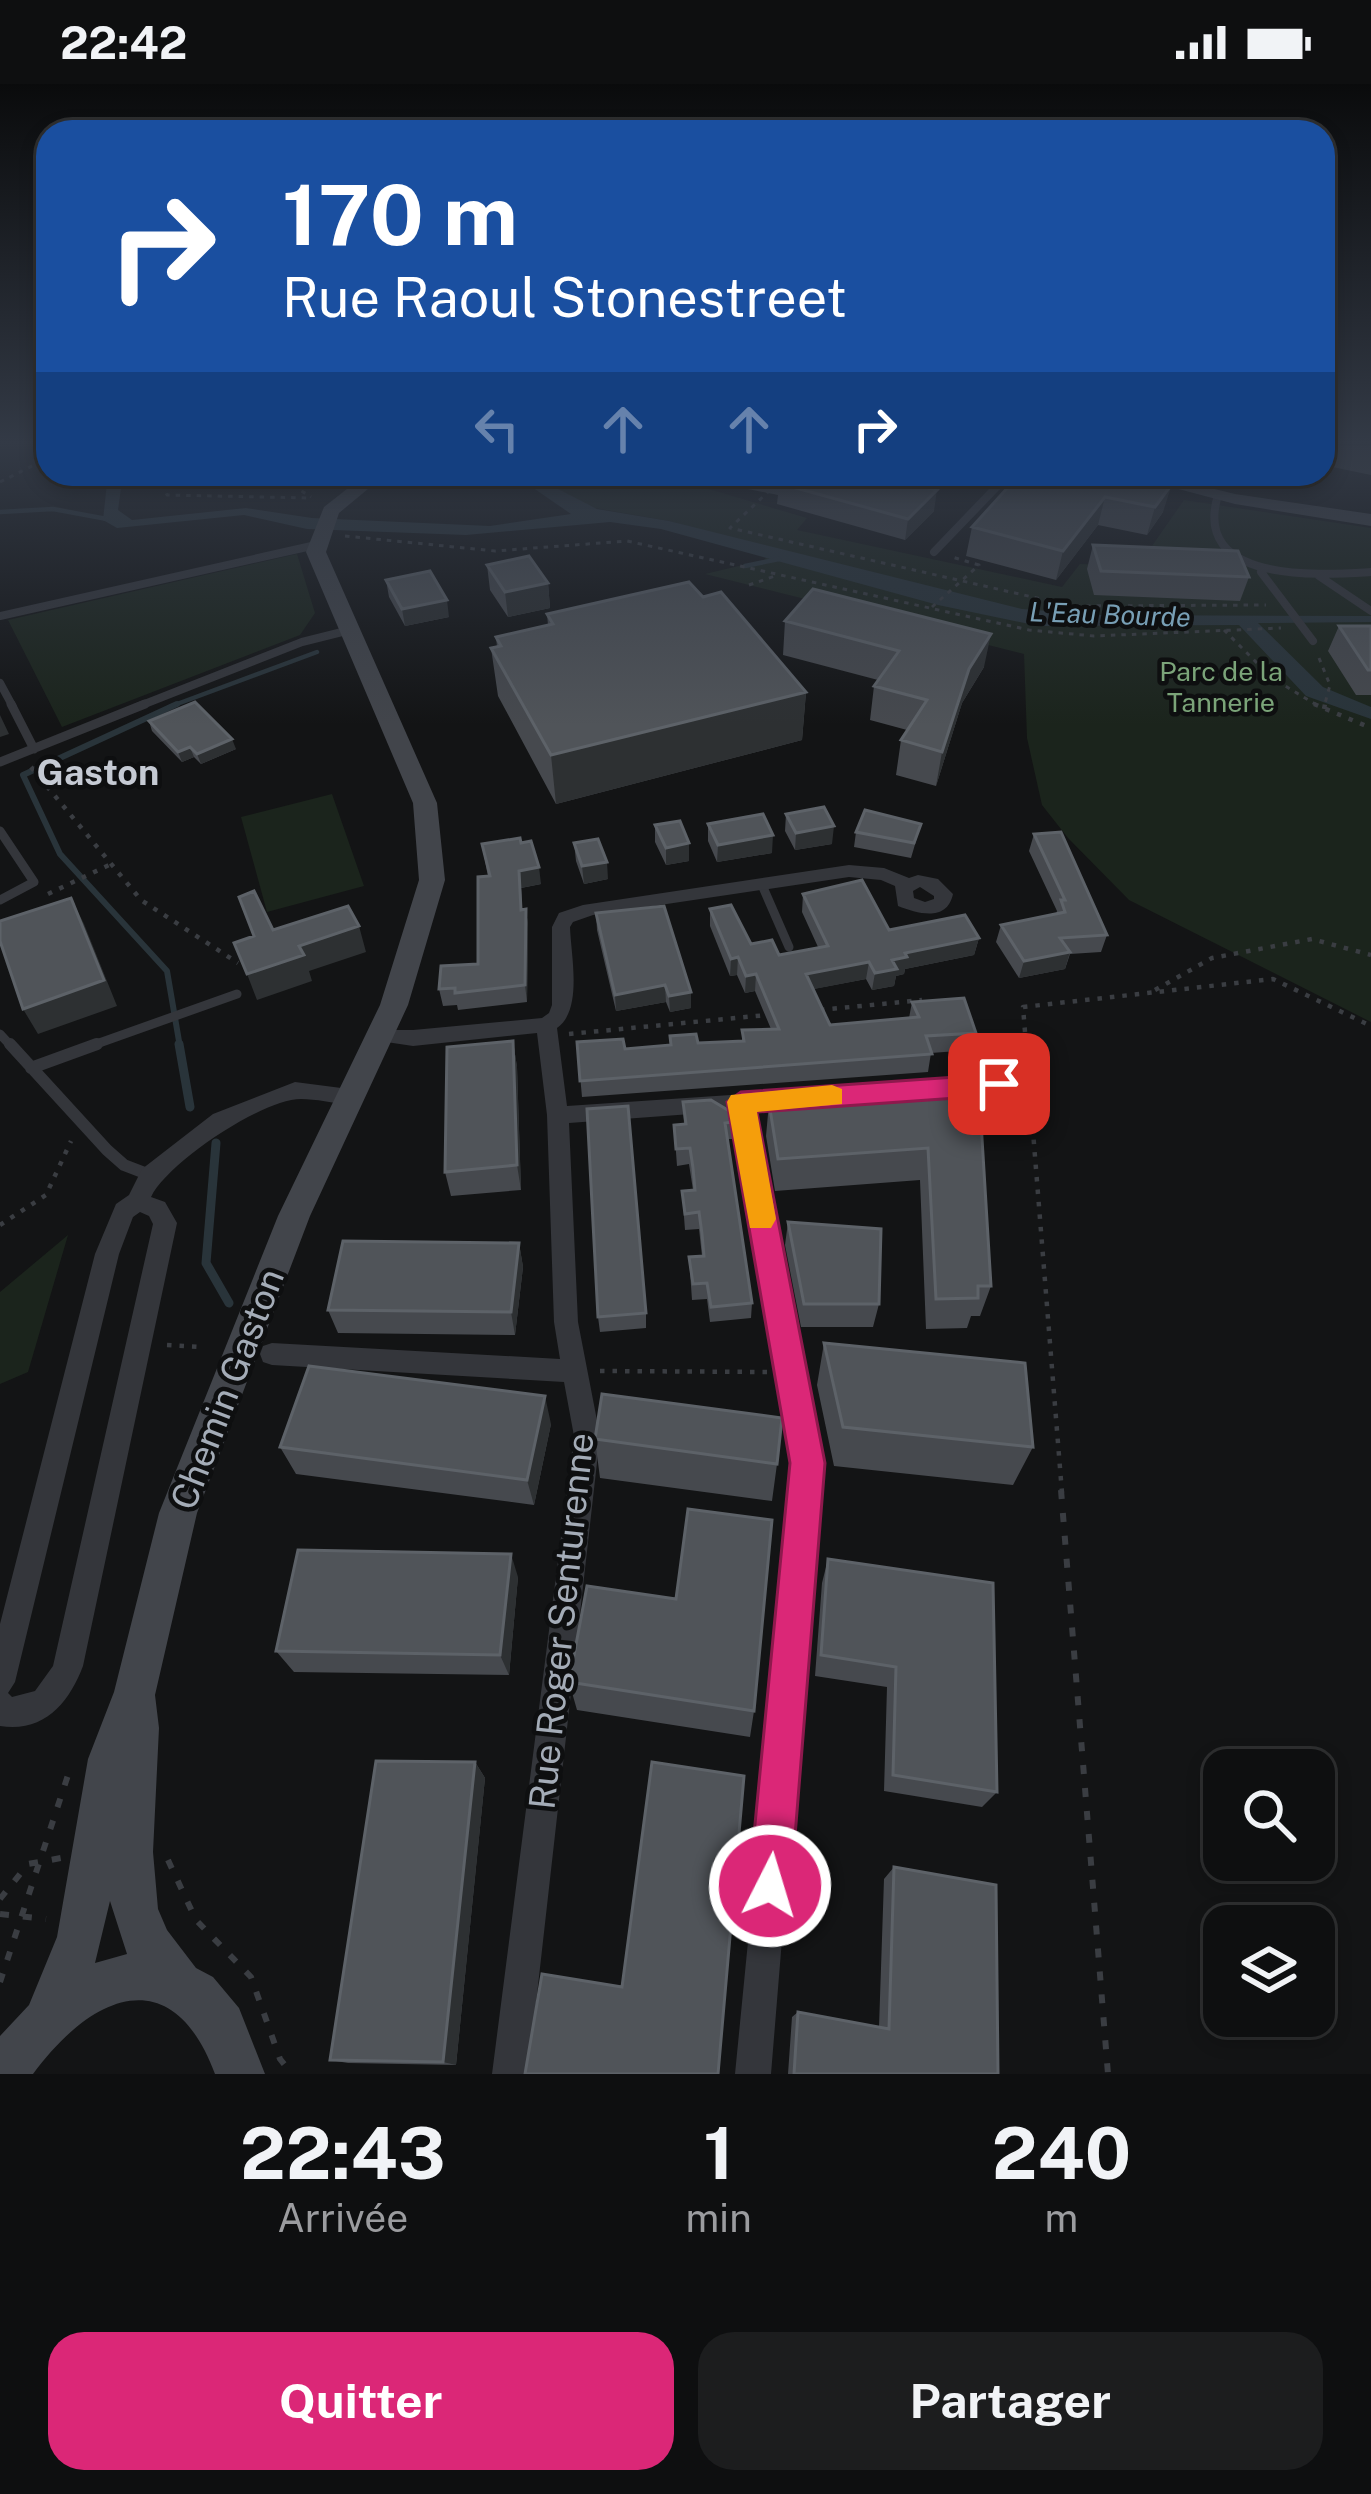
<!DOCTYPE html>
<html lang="fr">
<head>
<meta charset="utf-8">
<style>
  :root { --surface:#0e0f10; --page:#1c1d1e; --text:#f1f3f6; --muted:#9b9c9f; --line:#2e2f30; --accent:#db2777 }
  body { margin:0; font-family:"Public Sans",sans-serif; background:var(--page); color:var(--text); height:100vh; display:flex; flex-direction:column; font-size:45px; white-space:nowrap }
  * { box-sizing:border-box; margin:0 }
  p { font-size:39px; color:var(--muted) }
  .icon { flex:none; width:66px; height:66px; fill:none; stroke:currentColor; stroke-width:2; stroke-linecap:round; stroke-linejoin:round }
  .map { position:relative; height:1990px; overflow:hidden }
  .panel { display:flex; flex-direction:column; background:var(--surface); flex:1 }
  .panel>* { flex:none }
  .guide { position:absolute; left:36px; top:36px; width:1299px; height:366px; border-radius:36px; box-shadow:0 6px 18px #0003,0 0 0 3px var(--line); background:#1a4fa0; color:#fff; overflow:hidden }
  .fabs { position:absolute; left:1203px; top:1665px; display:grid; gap:24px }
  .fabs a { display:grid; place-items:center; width:132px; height:132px; border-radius:24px; background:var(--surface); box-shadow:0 6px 18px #0003,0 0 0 3px var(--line); font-size:60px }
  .pin { position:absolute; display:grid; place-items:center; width:102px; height:102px; color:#fff; margin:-51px; border-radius:24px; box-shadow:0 6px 18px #0006 }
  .me { position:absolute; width:132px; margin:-66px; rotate:5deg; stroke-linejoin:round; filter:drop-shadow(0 0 9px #0008) }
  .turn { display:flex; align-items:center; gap:42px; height:252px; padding:0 48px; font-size:54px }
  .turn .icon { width:156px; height:156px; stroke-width:2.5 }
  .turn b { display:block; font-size:84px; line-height:102px }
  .lanes { display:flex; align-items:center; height:114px; padding:0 48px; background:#0003; justify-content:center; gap:60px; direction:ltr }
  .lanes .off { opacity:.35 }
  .eta { display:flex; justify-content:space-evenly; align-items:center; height:204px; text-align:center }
  .eta b { font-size:72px; font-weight:700; line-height:84px }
  .action { display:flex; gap:24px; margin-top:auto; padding:24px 48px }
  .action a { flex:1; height:138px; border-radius:36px; background:var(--accent); color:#fff; font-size:48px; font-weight:700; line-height:138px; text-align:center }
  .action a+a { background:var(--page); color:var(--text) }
  .status { display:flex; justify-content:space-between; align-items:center; height:84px; padding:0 60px; background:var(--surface); direction:ltr }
  .status svg { height:33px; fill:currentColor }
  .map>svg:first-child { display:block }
  .green { fill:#1b241c }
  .water { fill:#29343a }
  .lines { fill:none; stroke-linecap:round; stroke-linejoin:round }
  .stream-far2 { stroke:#29343a; stroke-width:4.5 }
  .stream-far1 { stroke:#29343a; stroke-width:6 }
  .stream { stroke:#29343a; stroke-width:9 }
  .path-far2 { stroke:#3a3d42; stroke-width:3; stroke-dasharray:4.5 6; stroke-linecap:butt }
  .path-far1 { stroke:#3a3d42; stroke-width:4.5; stroke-dasharray:4.5 8; stroke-linecap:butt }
  .path { stroke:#3a3d42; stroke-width:6; stroke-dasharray:9 14; stroke-linecap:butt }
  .lane-far2 { stroke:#34363b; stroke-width:8 }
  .lane-far1 { stroke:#34363b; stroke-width:9 }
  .lane { stroke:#34363b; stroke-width:12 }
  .street { fill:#34363b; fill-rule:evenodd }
  .secondary { fill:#42454b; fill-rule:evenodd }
  .wall { fill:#46494e }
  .shaded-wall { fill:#2d3032 }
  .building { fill:#505459; stroke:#5d6268; stroke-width:3 }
  .route { fill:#db2777; stroke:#8e194d; stroke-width:3 }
  .slow { fill:#f59e0b }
  .labels { text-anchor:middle; stroke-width:9; stroke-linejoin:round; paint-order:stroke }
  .far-water-label { font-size:27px; font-style:italic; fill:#789fb5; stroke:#0e0f10 }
  .far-park-label { font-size:27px; fill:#7ba479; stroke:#0e0f10 }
  .far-district-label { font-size:36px; font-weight:bold; fill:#c5cad3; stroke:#0e0f10 }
  .near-street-label { font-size:36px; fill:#a4acb7; stroke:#0e0f10 }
</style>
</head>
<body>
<div class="status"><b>22:42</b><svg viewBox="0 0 49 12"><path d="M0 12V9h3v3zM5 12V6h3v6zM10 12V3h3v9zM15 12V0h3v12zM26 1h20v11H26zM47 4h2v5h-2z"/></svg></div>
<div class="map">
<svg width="1371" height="1990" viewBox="0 0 1371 1990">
  <rect width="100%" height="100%" fill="#131415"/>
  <path class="green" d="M529 390 681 397 807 434 797 446 1062 503 1080 480 1138 482 1184 416 1371 444V938L1129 816 1068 754 1042 721 1027 654 1024 570 705 490 764 476 773 466 669 437 589 423Z
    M297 470 315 529 300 551 62 643 8 536Z
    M332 710 364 802 267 828 241 733Z
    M68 1151 28 1288 0 1300V1208Z"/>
  <path class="water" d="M108 390H123L118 426 132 436 246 424 312 434 490 442 571 430 513 390H529L597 425 669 437 1022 525 1101 531 1371 532V538L1258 539 1323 603 1371 623V635L1306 612 1239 541 1039 542 938 521 661 445 610 438 466 451 307 445 244 431 117 444 103 436Z"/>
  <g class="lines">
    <path class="stream-far2" d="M0 428 53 425 107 435
      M745 482 779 475
      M169 623 317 568"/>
    <path class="stream-far1" d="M177 620 23 691 60 770 167 887 180 963"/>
    <path class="stream" d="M179 960 190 1023
      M216 1059 206 1179 229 1219"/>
    <path class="path-far2" d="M158 390 167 411 312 414
      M275 390 311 413
      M0 398 48 374
      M770 406 730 444 1072 522 1266 521
      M345 452 495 467 627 457 1029 546 1094 552 1281 544
      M749 501 775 492
      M932 523 979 481 952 473
      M1224 546 1272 594 1320 623
      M1319 574 1330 601 1324 623"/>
    <path class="path-far1" d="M1314 620 1371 644
      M1324 625 1325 620
      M31 683 141 816 238 879
      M48 810 109 781
      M1155 906 1212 874 1312 855 1371 871
      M820 926 922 916
      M569 950 767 931
      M0 1141 46 1111 71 1057
      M167 1261 203 1263
      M600 1287 769 1288
      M1062 1409 1023 923 1273 895 1371 942"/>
    <path class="path" d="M1061 1406 1108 1990
      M168 1776 196 1836 251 1893 280 1975 292 1990
      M0 1815 28 1780 61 1774
      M0 1830 46 1835
      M0 1898 71 1682"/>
    <path class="lane-far2" d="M1218 411C1191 500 1320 491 1371 488
      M934 468 1009 390
      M1261 488 1313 557
      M1319 492 1371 527
      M0 532 316 461
      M0 599 13 623
      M137 623 302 558 350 546"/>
    <path class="lane-far1" d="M11 620 34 665
      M0 678 145 620
      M0 747 34 798 0 816
      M762 801 789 863
      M0 950 12 963
      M88 963 237 910"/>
    <path class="lane" d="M10 960 107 1066 124 1081 150 1091
      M31 984 97 960"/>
    <path class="street" d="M849 781 884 784 909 794 918 791 938 795 953 810C947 838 919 830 898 822L895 802 881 796 849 793 593 831 573 838 570 843C571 872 583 926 557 944L567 1022 999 993 1006 995 1010 1001 1006 1007 999 1009 753 1025 821 1379 771 1990H735L795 1379 732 1027 569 1039 578 1238 600 1352 528 1990H492L574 1352 564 1298 272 1281 263 1278 260 1270 263 1262 272 1259 560 1275 554 1238 547 1031 537 949 413 962 373 956 370 951 373 946H413L542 934 549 929 552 921V843L559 829 583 821ZM920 803 934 812V815L925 818 914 814 913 807Z
      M295 998 349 1005 357 1007 360 1013 357 1019 349 1021C333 1019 316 1015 301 1015 262 1015 167 1079 151 1113L165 1118 177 1139 83 1582C69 1619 44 1649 0 1642V1540L95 1170 116 1120 129 1111 142 1085 213 1030ZM140 1128 149 1132 153 1140 53 1582 35 1607 12 1613 8 1609 15 1598 119 1170 133 1133Z"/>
    <path class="secondary" d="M366 390H386L339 429 326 468 437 719 445 796 408 921 310 1132 197 1429 155 1611 159 1644 153 1768 158 1825 167 1846 196 1884 213 1893 239 1924 265 1990H215C172 1875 92 1910 33 1990H0V1952L29 1921 57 1853 88 1675 114 1608 159 1429 278 1132 380 921 419 796 413 719 306 468 324 423ZM110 1817 127 1870 95 1879Z
      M1122 390H1153L1235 410 1371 430V442L1235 420Z"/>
  </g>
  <path class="wall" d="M1323 362H1371V391L1323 381Z
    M674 390H938L924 403 934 427 905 456 777 420 778 411Z
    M1127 390 1163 428 1147 451 1098 441 1056 496 966 472 972 443Z
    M1093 461 1249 493 1240 517 1094 511 1087 485Z
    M487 481 548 499 550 524 508 533 490 506Z
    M386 496 449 533 405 542 389 513Z
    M547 530 806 608 802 656 556 720 498 612 491 564 497 563 496 553 548 541Z
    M785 537 984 583 962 619 936 702 896 691 901 656 907 646 870 636 874 602 878 596 783 571Z
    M1339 542H1371V611H1356L1328 567Z
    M149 637 236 665 201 680 194 673 182 678 152 647Z
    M786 730 832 760 795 766 785 747Z
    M708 740 772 769 717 778 708 757Z
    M921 740 911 774 854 763 856 748Z
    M655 741 689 777 666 781 655 758Z
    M1034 750 1107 851 1101 868 1070 870 1065 885 1019 894 996 858 1001 841 1056 830 1057 827 1029 767Z
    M521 759 541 800 521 804 522 826 526 825 528 842 527 918 458 926 457 921 443 922 439 905 478 880 488 793 482 760Z
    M574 759 608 795 584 800 576 777Z
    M803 810 889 846 979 854 974 871 905 885 904 890 896 892 894 902 872 906 866 895 813 905 830 941 909 934 912 918 976 949 971 966 931 969 928 988 582 1013 577 958 625 965 670 961V952L698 959 742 957V946L771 945 755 907 745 909 737 891 730 892 710 842V825L751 860 779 871 818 863 802 828Z
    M596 829 691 924 670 928 666 918 616 927 597 846Z
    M513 957 517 983 521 1106 451 1112 445 1088Z
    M979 1005 991 1202 980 1232H971L967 1244 926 1245 920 1096 775 1107 766 1052 769 1019Z
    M683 1018 733 1038 732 1055H727L752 1219 751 1234 710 1238 707 1215 692 1216 689 1173 702 1172 699 1145 685 1146 682 1107 693 1106 689 1080 677 1082 674 1041H684Z
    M788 1138 879 1220 873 1243H801L785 1161Z
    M519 1159 523 1183 515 1251 338 1249 328 1226Z
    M646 1229V1244L600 1248 598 1233Z
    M824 1259 1033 1363 1013 1401 834 1382 817 1301Z
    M551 1340 534 1421 296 1390 280 1363Z
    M595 1355 777 1380 772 1417 600 1394Z
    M828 1475 997 1708 982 1723 884 1707 887 1603 815 1592 822 1499Z
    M518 1493 509 1591 294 1588 276 1567Z
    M569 1598 754 1627 750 1653 577 1626Z
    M475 1678 485 1694 456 1981 348 1979 330 1976Z
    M894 1783 998 1990H788L792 1933 798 1928 879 1943 884 1795Z"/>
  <path class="shaded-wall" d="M919 390H938L907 420 910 399Z
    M1172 400 1163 428 1147 451 1155 423Z
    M937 406 934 427 905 456 908 435Z
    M1105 413 1098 441 1056 496 1063 467Z
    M548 499 550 524 508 533 505 508Z
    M447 516 449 533 405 542 402 525Z
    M991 550 984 583 962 619 936 702 942 668 969 585Z
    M806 608 802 656 556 720 551 671Z
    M0 631 9 650 0 653Z
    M232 655 236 665 201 680 197 670Z
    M190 663 194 673 182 678 178 668Z
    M834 742 832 760 795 766 796 749Z
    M773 751 772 769 717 778 718 761Z
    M689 759V777L666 781V764Z
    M607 778 608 795 584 800 582 782Z
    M539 783 541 800 521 804 523 843 519 787Z
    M71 814 84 840 117 922 38 950 23 925Z
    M526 825 528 842 527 918 525 901Z
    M359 842 366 868 309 887 312 897 257 916 247 890 299 862Z
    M979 854 974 871 905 885 904 890 896 892 894 902 872 906 875 889 905 869Z
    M1070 868 1065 885 1019 894 1024 877Z
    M738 873 737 891 730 892 731 875Z
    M869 878 866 895 804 907 806 890Z
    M756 890 755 907 745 909 746 892Z
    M665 901 666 918 616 927 615 911Z
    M691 908V924L670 928 669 912Z
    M513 957 517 983 521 1106 517 1081Z
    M519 1159 523 1183 515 1251 511 1228Z
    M545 1312 551 1340 534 1421 527 1396Z
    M511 1470 518 1493 509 1591 500 1571Z
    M475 1678 485 1694 456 1981 443 1978Z"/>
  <path class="building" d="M777 390H919L910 399 937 406 908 435 778 399 786 392Z
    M1020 390H1127L1172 400 1155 423 1105 413 1063 467 972 443Z
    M1093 461 1238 467 1249 493 1101 487Z
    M529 472 548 499 505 508 487 481Z
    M430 487 447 516 402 525 386 496Z
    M689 498 703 513 721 508 806 608 551 671 491 564 501 562 496 553 553 540 547 530Z
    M813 505 991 550 969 585 942 668 901 656 927 616 874 602 899 567 785 537Z
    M1339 542H1371V586H1368Z
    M195 618 232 655 197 670 190 663 178 668 149 637Z
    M824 723 834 742 796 749 786 730Z
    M865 726 921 740 914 759 856 748Z
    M763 730 773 751 718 761 708 740Z
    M680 737 689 759 666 764 655 741Z
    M1061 748 1107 851 1060 854 1070 868 1024 877 1001 841 1065 828 1061 816H1065L1034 750Z
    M520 754 521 759 531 757 539 783 519 787 521 826 526 825 525 901 455 909V904L439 905 441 882 478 880V793L490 792 482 760Z
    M598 755 607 778 582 782 574 759Z
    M862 796 889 846 965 831 979 854 905 869 907 873 892 876 897 885 875 889 869 878 806 890 830 941 919 933 912 918 964 914 976 949 926 952 932 970 580 997 577 958 623 955 625 965 671 961 670 952 696 950 698 959 744 957 742 946 779 945 756 890 746 892 738 873 731 875 710 825 731 821 751 860 772 856 779 871 828 862 803 810Z
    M254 807 273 846 348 822 359 842 299 862 304 871 247 890 234 859 254 852 239 813Z
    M71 814 104 896 23 925 0 857V837Z
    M664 822 691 908 669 912 665 901 615 911 596 829Z
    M513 957 517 1081 445 1088 447 963Z
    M979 1005 991 1202H978V1214L936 1215 928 1064 778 1075 769 1019Z
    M711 1016 731 1028 733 1038 725 1039 752 1219 711 1223 707 1199 693 1200 689 1173 704 1172 702 1150 699 1128 685 1130 682 1107 695 1106 693 1084 690 1064 676 1065 674 1041 686 1040 683 1018Z
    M628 1022 646 1229 598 1233 587 1025Z
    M788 1138 881 1145 879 1220H804Z
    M343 1157 519 1159 511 1228 328 1226Z
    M824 1259 1025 1279 1033 1363 843 1343Z
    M309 1282 545 1312 527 1396 280 1363Z
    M602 1310 782 1334 777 1380 595 1355Z
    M688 1425 772 1436 754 1627 569 1598 587 1502 676 1515Z
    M298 1466 511 1470 500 1571 276 1567Z
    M828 1475 993 1499 997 1708 893 1691 896 1583 821 1571Z
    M376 1677 475 1678 443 1978 330 1976Z
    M652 1678 744 1692 718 1990H525L542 1890 622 1903Z
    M894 1783 996 1801 998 1990H794L798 1928 889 1945Z"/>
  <linearGradient id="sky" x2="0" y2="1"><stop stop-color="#0a0b0c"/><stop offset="0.56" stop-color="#333a46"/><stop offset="1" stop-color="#333a46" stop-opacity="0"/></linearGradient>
  <rect width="1371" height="641" fill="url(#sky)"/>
  <path class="route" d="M999 990 1012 1000 999 1011 757 1028 825 1379 791 1802 785 1817 770 1823 755 1817 749 1802 790 1379 727 1018 741 1008Z"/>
  <path class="slow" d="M832 1001 842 1005V1020L757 1028 776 1135 771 1144H750L727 1018 731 1011Z"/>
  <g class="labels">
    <g class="far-water-label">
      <text transform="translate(1110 531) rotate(2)" y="9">L'Eau Bourde</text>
    </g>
    <g class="far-park-label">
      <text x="1221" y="597">Parc de la<tspan x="1221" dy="31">Tannerie</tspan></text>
    </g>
    <g class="far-district-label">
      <text x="98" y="701">Gaston</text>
    </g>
    <g class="near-street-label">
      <text transform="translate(227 1305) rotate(-69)" y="13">Chemin Gaston</text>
      <text transform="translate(561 1537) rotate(-84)" y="13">Rue Roger Senturenne</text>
    </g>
  </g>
</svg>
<div class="fabs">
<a><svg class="icon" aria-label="search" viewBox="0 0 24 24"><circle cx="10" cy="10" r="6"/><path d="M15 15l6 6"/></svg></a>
<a><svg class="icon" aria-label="layers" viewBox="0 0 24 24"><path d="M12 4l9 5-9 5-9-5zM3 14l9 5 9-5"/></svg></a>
</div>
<div class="pin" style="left:999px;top:1000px;background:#d93025"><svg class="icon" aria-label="arrive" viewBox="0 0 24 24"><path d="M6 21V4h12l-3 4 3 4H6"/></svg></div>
<svg class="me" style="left:770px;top:1802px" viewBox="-20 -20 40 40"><circle r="17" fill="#db2777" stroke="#fff" stroke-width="3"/><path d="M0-11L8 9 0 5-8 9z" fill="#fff"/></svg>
<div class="guide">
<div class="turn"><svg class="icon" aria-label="right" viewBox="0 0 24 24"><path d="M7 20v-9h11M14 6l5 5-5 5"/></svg><div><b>170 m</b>Rue Raoul Stonestreet</div></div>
<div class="lanes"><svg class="icon off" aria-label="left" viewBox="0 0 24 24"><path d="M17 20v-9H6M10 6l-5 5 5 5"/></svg><svg class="icon off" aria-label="ahead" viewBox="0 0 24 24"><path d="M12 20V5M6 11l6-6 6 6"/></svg><svg class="icon off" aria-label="ahead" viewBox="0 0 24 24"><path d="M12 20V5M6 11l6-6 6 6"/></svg><svg class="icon" aria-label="right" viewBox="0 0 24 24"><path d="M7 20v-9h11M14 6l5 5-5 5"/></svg></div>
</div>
</div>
<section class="panel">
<div class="eta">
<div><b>22:43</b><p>Arrivée</p></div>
<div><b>1</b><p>min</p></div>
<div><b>240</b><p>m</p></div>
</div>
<div class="action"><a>Quitter</a><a>Partager</a></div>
</section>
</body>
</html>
